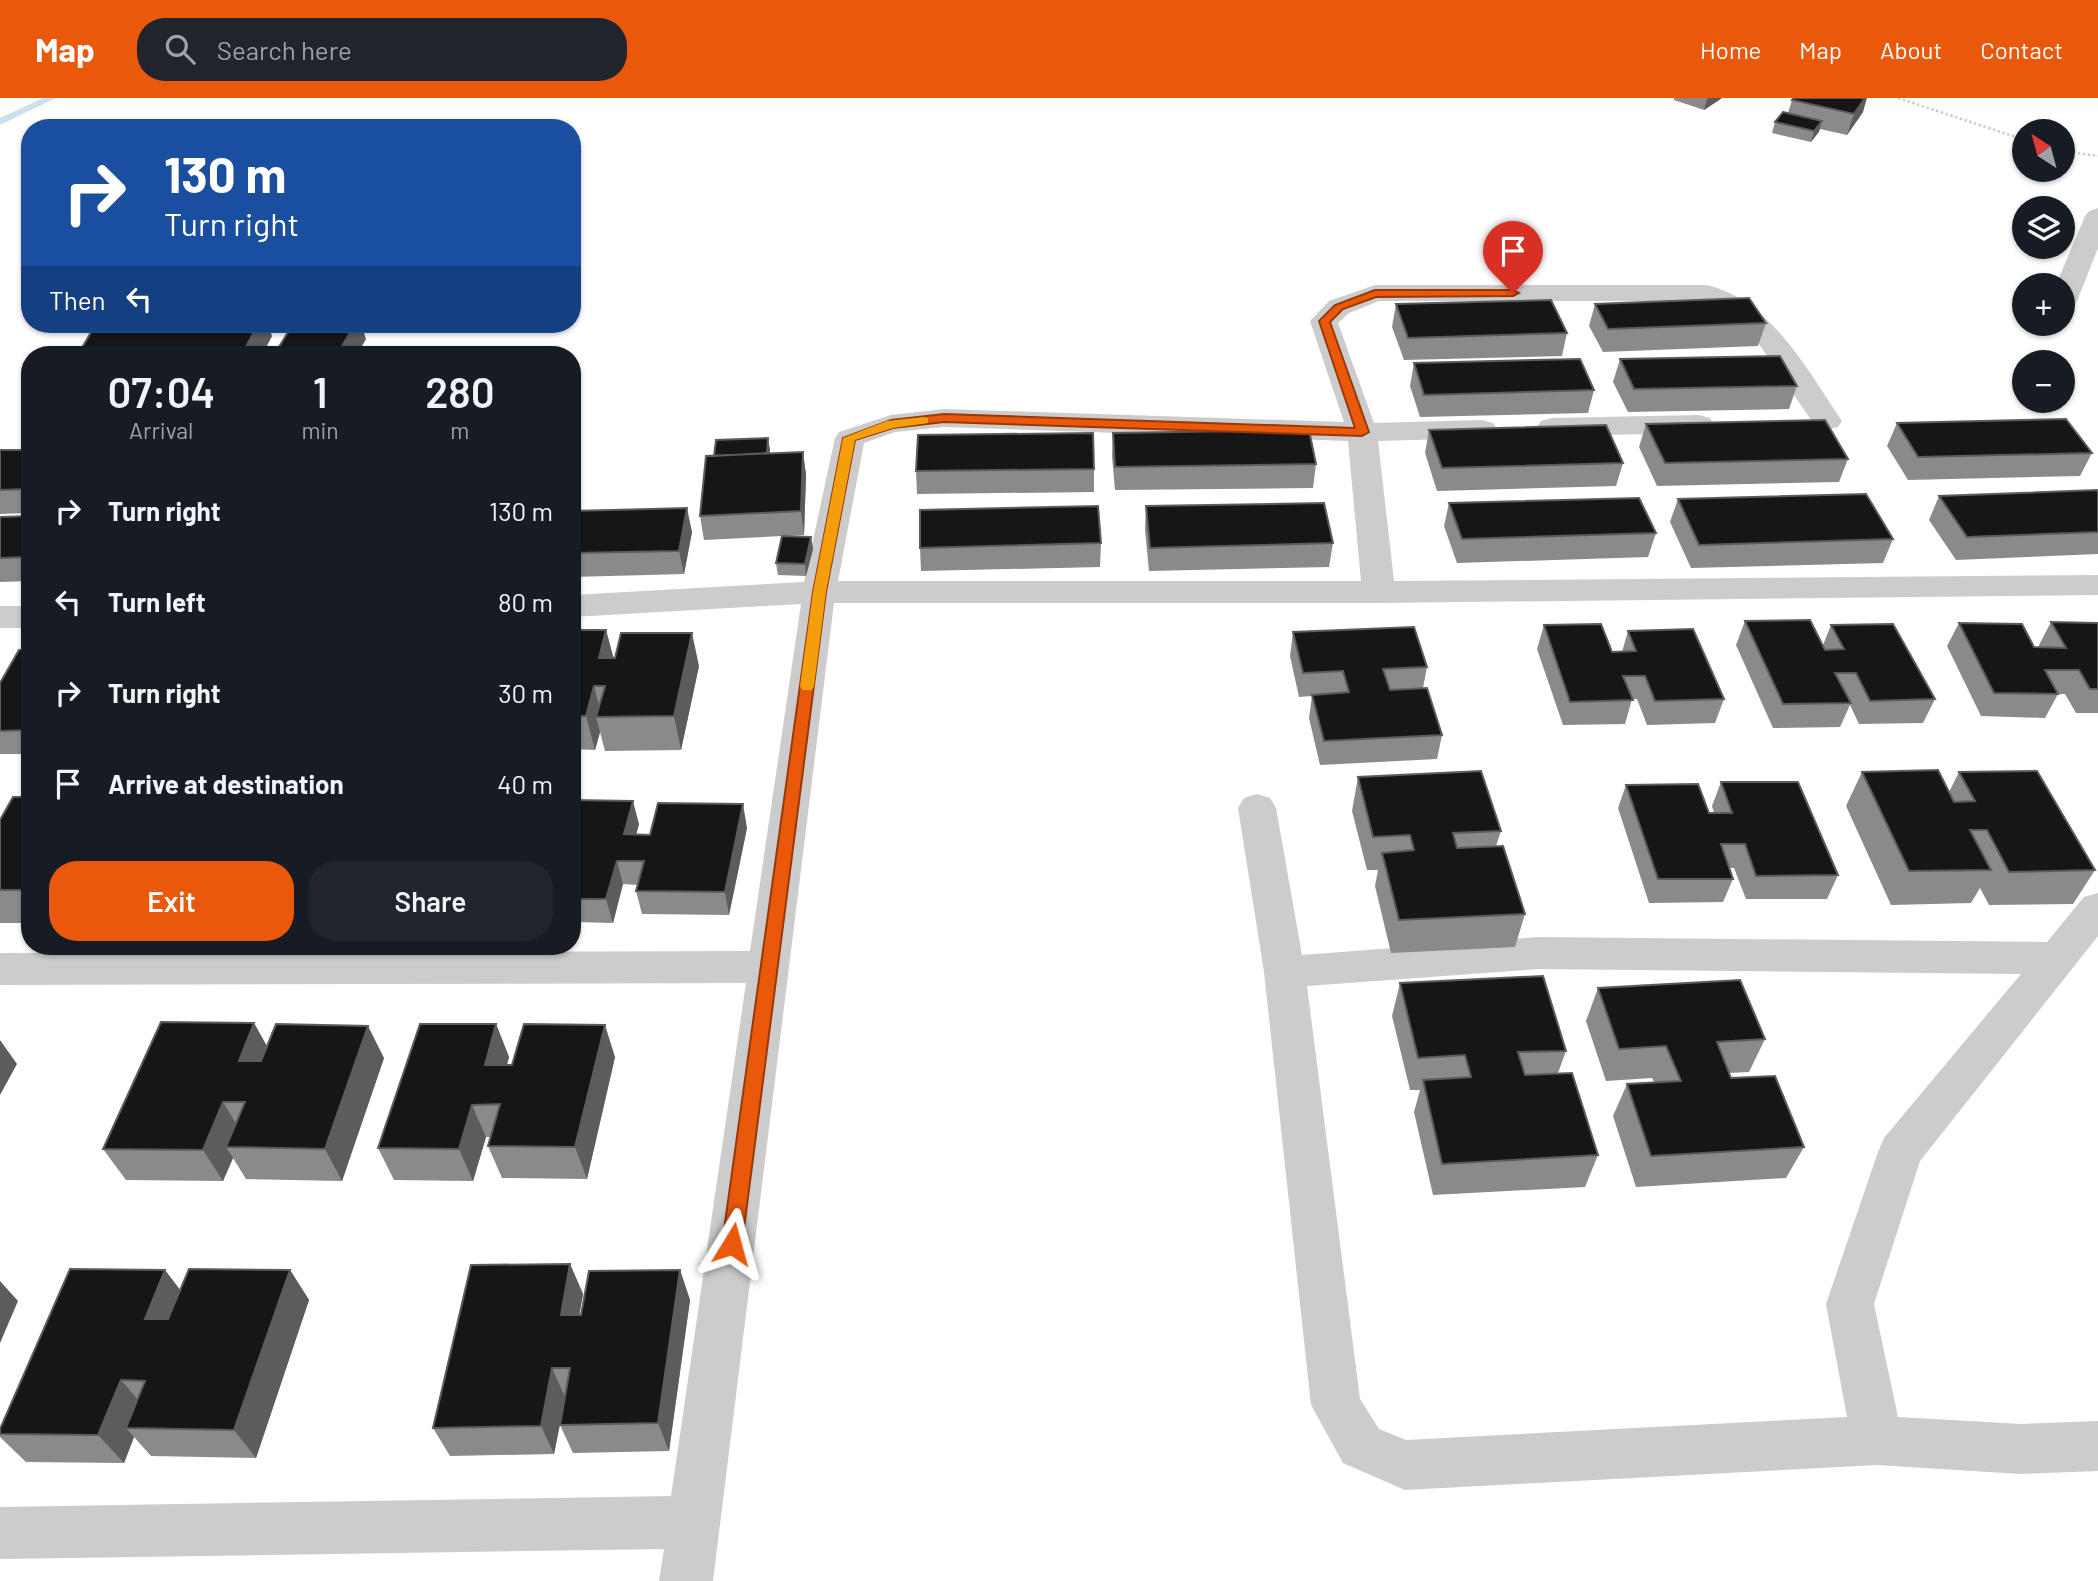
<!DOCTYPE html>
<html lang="en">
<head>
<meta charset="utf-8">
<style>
  :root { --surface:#171b24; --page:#20242c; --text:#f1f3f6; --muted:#9ea1a6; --accent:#ea580c }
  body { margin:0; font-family:Barlow,sans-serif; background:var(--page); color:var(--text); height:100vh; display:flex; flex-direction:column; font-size:26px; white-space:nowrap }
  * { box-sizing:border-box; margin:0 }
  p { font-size:23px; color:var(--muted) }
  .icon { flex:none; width:38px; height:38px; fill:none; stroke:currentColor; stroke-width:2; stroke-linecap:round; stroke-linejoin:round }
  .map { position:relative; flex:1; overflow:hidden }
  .drawer { position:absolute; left:21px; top:248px; width:560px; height:609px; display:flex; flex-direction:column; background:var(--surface); border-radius:28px; box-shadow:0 2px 5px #0004 }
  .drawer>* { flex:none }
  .hud { position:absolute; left:21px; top:21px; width:560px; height:214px; border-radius:28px; box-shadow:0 2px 5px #0004; background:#1a4fa0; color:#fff; overflow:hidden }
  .needle { width:46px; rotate:324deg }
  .fabs { position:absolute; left:2012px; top:21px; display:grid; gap:14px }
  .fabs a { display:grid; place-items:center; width:63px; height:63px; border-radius:50%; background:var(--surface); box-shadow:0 2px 5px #0004; font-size:35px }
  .pin { position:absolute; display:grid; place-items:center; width:60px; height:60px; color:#fff; margin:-72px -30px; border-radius:50% 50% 50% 0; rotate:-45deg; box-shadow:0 0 7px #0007 }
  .pin .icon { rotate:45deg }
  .me { position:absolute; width:77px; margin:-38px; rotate:8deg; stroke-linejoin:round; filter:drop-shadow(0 0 5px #0008) }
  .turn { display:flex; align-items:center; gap:24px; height:147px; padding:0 28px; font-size:32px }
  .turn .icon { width:91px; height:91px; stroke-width:2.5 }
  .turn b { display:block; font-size:49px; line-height:60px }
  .then { display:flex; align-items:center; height:66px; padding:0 28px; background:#0003; gap:14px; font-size:26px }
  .eta { display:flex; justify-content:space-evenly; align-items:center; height:119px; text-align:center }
  .eta b { font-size:42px; font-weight:600; line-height:49px }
  .action { display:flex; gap:14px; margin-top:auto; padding:14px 28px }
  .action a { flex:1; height:80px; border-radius:28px; background:var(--accent); color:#fff; font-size:28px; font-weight:600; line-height:80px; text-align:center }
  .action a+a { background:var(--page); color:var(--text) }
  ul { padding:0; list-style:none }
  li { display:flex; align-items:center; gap:21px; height:91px; padding:0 28px }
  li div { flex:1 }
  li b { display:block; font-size:26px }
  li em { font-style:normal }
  header { display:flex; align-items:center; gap:42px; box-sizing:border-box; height:98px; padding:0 35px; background:var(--accent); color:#fff }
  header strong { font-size:33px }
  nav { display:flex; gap:38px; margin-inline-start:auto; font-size:24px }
  .search { width:490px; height:63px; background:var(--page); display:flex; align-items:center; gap:18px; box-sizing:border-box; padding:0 24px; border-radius:28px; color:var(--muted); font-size:26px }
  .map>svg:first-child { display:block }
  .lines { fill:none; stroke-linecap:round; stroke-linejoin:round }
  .stream { fill:#cce2ea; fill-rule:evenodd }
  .path { stroke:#ccc; stroke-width:2.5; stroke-dasharray:2.5 2.5; stroke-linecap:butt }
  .minor { fill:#ccc; fill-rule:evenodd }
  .wall { fill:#8a8a8a }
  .shaded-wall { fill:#5c5c5c }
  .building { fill:#161616; stroke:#5c5c5c; stroke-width:2 }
  .route { fill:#ea580c; stroke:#983908; stroke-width:2 }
  .slow { fill:#f59e0b }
</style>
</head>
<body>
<header>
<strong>Map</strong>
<div class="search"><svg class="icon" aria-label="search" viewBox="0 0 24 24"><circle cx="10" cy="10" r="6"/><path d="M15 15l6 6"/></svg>Search here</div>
<nav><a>Home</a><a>Map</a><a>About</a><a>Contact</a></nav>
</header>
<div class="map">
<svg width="2098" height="1483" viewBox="0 0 2098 1483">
  <rect width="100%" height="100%" fill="#fff"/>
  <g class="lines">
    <path class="stream" d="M43 0H56L0 27V20Z"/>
    <path class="path" d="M1898 0 2025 42
      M2063 53 2098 58"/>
    <path class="minor" d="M2098 110V150L2077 203 2073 209 2063 211V187H2056L2085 118 2089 113Z
      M1375 187H1707C1772 203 1807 272 1842 323L1838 329 1827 332 1816 329 1754 239 1732 219 1702 203H1379L1349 215 1338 225 1374 325 1482 322 1493 325 1497 331 1493 337 1482 340 1378 343 1394 483 2098 477V497L1379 505H834L713 1483H659L664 1451 0 1461V1409L671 1398 746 885 0 887V855L750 853 801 506 572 519V497L804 484 835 340 839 334 891 317 944 311 1344 324 1310 223 1329 203ZM944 329 1348 343 1361 483H838L864 345 895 334Z
      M1699 317 1710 320 1714 326 1710 332 1699 335 1552 338 1541 335 1537 329 1541 323 1552 320Z
      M0 508H30V530H0Z
      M1257 696 1270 700 1276 710 1302 857 1538 839 2047 844 2084 799 2098 795V838L1920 1063 1874 1206 1898 1319 2021 1326 2098 1323V1373L2021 1376 1877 1367 1405 1392 1343 1365 1311 1307 1264 874 1238 710 1244 700ZM1538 871 2021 876 1884 1040 1878 1054 1826 1206 1847 1319 1406 1342 1379 1331 1360 1301 1307 888Z"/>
  </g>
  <path class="wall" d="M1674 0H1722L1704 12 1674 2Z
    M1792 2 1863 14 1847 37 1820 31 1811 44 1772 35 1775 24 1788 15Z
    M1396 206 1567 235 1562 258 1404 262 1392 229Z
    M1595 206 1766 225 1758 248 1603 254 1589 228Z
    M96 226H267L272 238 262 257H81L80 253Z
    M1620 261 1797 288 1789 311 1628 314 1613 284Z
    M1414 265 1594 292 1588 315 1420 319 1410 288Z
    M1897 325 2092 355 2080 378 1908 382 1887 348Z
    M1646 326 1848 361 1839 384 1657 388 1639 349Z
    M1429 332 1623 365 1616 388 1437 393 1425 355Z
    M1113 335 1316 366 1313 390 1115 392 1112 358Z
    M768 340 770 355 803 354 806 377 804 437 704 442 700 418 714 358Z
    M0 352H30V415L0 416Z
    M1094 371V394L917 396 916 373Z
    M2098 392V456L1956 462 1929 422 1939 398Z
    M1678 401 1893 441 1883 465 1691 470 1670 424Z
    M1449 405 1656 435 1648 459 1457 465 1444 428Z
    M1146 408 1333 445 1329 469 1149 473 1145 432Z
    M572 413 692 434 684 476 572 479Z
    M30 418V483L0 484V419Z
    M811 439 813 451 806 478 778 477 776 465Z
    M1101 445 1100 469 921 473 920 450Z
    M1745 523 1823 547 1831 527 1935 601 1923 625 1859 626 1850 607 1840 629 1773 630 1736 547Z
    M2051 524 2098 525V615H2076L2065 596H2058L2045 620 1981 618 1947 548 1959 525 2034 549H2039V547Z
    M1544 527 1612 554H1622L1628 533 1724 601 1715 625 1647 627 1637 601H1632L1625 626 1563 627 1537 551Z
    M572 532H606L613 560 699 568 681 652 605 653 600 634 595 652 572 651Z
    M1293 534 1427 569 1423 590 1442 637 1437 661 1320 667 1309 620 1312 598 1299 599 1290 558Z
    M30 552V656H0V585Z
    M1862 674 1949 694 1959 674 2095 772 2073 806 1989 807 1980 790 1971 805 1891 807 1846 708Z
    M1358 679 1501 733 1496 748 1525 816 1515 849 1391 855 1375 788 1378 772H1367L1352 713Z
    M1721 684 1838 777 1827 801H1746L1734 770H1729L1733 781 1723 804 1649 805 1618 710 1626 687 1709 715H1714L1712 708Z
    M30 699V825H0V792Z
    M572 702 639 726 636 736 650 737 747 730 729 817 642 816 636 793 638 787 623 786 613 825 572 824Z
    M1400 885 1566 953 1558 975 1598 1057 1585 1089 1433 1097 1414 1014 1420 992H1410L1392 918Z
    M1598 890 1765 941 1749 974 1729 975 1731 980 1804 1049 1786 1080 1636 1089 1613 1018 1627 986 1654 984 1652 980 1606 983 1586 923Z
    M254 925 267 949 384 960 342 1083 246 1081 233 1060 223 1083 126 1082 103 1051Z
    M496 926 509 959 507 967 615 959 587 1081 502 1080 488 1048 491 1039H486L473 1083 394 1082 378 1050Z
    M570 1166 583 1196 579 1217 680 1172 690 1202 669 1353 573 1355 560 1327 554 1356 450 1358 433 1330Z
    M290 1172 309 1202 256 1360 151 1358 134 1339 124 1365 26 1364 0 1339V1331L180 1192Z"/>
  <path class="shaded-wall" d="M1709 0H1722L1704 12 1707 1Z
    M1865 0H1867L1863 14 1847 37 1854 16Z
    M1822 23 1819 34 1811 44 1814 33Z
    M258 226H267L272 238 262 257H249L246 249Z
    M355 226H361L366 241 357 257H337Z
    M768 340 770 352 768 373 766 361Z
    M803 354 806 377 804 437 801 413Z
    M687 410 692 434 684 476 679 453Z
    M811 439 813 451 806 478 805 466Z
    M606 532 615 565 599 560Z
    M692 535 699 568 681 652 674 618Z
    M594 588 602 619H596L600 634 595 652 586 618Z
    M633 703 639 726 630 760 624 736Z
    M743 706 747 730 729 817 725 794Z
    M617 763 623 786 613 825 606 801Z
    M254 925 272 957 258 996 239 963Z
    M496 926 509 959 498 999 485 967Z
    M605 927 615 959 587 1081 575 1049Z
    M368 928 384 960 342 1083 325 1051Z
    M0 942 17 966 0 997Z
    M223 1004 242 1036 226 1049 233 1060 223 1083 203 1052Z
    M472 1007 486 1039 473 1083 459 1051Z
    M570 1166 583 1196 574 1247 561 1217Z
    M165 1172 188 1202 169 1251 145 1221Z
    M290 1172 309 1202 256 1360 234 1332Z
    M680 1172 690 1202 669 1353 658 1325Z
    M0 1183 18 1203 0 1245Z
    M552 1270 565 1299 554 1356 541 1328Z
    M121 1282 145 1310 126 1330 134 1339 124 1365 98 1337Z"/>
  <path class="building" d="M1794 0H1865L1854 16 1792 2Z
    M1783 14 1822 23 1814 33 1775 24Z
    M1749 200 1766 225 1608 231 1595 206Z
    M1551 202 1567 235 1408 240 1396 206Z
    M96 226H258L246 249 80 253Z
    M293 226H355L337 257H274Z
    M1780 258 1797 288 1634 291 1620 261Z
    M1580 261 1594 292 1424 297 1414 265Z
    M2066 321 2092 355 1918 359 1897 325Z
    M1825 322 1848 361 1665 365 1646 326Z
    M1606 327 1623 365 1442 370 1429 332Z
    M1309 332 1316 366 1115 369 1113 335Z
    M1093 335 1094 371 916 373 918 337Z
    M768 340 767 355 714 358 716 342Z
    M0 352H30V391L0 392Z
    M803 354 801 413 700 418 706 358Z
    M2098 392V434L1967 439 1939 398Z
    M1866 396 1893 441 1699 447 1678 401Z
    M1639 400 1656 435 1462 441 1449 405Z
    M1324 405 1333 445 1150 450 1146 408Z
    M1098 408 1101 445 920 450V412Z
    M687 410 679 453 572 455V413Z
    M30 418V459L0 460V419Z
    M782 438 811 439 805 466 776 465Z
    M1810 522 1825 552 1844 551 1831 527 1893 526 1935 601 1870 603 1856 575H1835L1851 605 1783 606 1745 523Z
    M2051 524 2098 525V591H2090L2079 572H2045L2058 596 1994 595 1959 525 2022 526 2034 549 2066 550Z
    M1601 526 1612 554 1636 553 1628 533 1693 531 1724 601 1655 603 1645 578H1623L1633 602 1570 604 1544 527Z
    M1414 529 1427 569 1383 571 1390 592 1427 590 1442 637 1324 643 1312 597 1349 594 1343 573 1303 575 1293 534Z
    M572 532H606L599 560H615L621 535H692L674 618 596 619 605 588H594L586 618H572Z
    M19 552H30V632L0 633V585Z
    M1938 672 1954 704 1975 703 1959 674 2037 673 2095 772 2009 774 1987 732H1970L1991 772 1909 773 1862 674Z
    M1481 673 1501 733 1453 735 1457 750 1503 748 1525 816 1399 822 1382 755 1414 752 1410 737 1373 739 1358 679Z
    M1721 684H1798L1838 777 1756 778 1745 746H1721L1733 781H1658L1626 687 1698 686 1709 715H1732Z
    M13 699H30V792H0V722Z
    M572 702 633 703 624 736 650 737 658 705 743 706 725 794 636 793 644 763H617L606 801H572Z
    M1543 878 1566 953 1518 954 1525 977 1572 975 1598 1057 1442 1066 1423 982 1471 979 1465 957 1418 960 1400 885Z
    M1740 882 1765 941 1717 944 1731 980 1775 978 1804 1049 1651 1058 1627 986 1681 983 1666 948 1619 951 1598 890Z
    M161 924 254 925 239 963H261L276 926 368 928 325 1051 226 1049 245 1004H223L203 1052 103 1051Z
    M420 926H496L485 967H512L524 926 605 927 575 1049 488 1048 500 1006 472 1007 459 1051 378 1050Z
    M570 1166 561 1217H581L589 1173 680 1172 658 1325 560 1327 570 1270H552L541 1328 433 1330 471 1167Z
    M70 1171 165 1172 145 1221H168L189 1171 290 1172 234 1332 126 1330 145 1283 121 1282 98 1337 0 1336V1331Z"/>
  <path class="route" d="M1375 192H1513L1519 195 1513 198 1376 199 1343 211 1330 224 1369 334 1362 338 944 324 893 330 855 342 826 494 742 1146 739 1152 732 1155 725 1152 722 1146 813 494 843 340 891 322 944 316 1355 330 1319 223 1335 207Z"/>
  <path class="slow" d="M924 319 928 320V325L893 330 855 342 826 494 814 588 812 592H802L800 588 813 494 843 340 887 323Z"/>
</svg>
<div class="fabs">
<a><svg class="needle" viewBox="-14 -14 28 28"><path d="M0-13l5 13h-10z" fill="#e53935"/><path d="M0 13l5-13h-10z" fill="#9ea1a6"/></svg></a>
<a><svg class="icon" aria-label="layers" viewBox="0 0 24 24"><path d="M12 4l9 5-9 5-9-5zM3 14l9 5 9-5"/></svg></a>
<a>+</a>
<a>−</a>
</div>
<div class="pin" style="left:1513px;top:195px;background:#d93025"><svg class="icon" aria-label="arrive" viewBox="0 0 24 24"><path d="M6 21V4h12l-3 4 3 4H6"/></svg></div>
<svg class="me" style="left:732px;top:1146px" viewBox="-20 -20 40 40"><path d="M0-17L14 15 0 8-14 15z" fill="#ea580c" stroke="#fff" stroke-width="4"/></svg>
<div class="hud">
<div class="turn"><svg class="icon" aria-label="right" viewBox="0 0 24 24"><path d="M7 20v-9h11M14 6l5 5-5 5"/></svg><div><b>130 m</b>Turn right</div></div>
<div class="then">Then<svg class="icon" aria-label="left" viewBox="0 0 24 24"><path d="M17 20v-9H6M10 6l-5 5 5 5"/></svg></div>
</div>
<section class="drawer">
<div class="eta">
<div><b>07:04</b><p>Arrival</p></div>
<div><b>1</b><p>min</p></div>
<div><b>280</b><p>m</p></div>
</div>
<ul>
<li><svg class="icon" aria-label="right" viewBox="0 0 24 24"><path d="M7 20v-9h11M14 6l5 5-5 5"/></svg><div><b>Turn right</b></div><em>130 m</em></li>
<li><svg class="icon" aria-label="left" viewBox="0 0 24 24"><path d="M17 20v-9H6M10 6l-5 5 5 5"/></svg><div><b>Turn left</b></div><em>80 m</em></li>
<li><svg class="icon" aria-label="right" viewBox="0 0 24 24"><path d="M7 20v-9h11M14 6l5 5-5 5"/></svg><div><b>Turn right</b></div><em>30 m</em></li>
<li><svg class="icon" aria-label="arrive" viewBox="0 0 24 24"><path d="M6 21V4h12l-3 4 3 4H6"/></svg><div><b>Arrive at destination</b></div><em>40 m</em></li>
</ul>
<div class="action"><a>Exit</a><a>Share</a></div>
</section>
</div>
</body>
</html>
